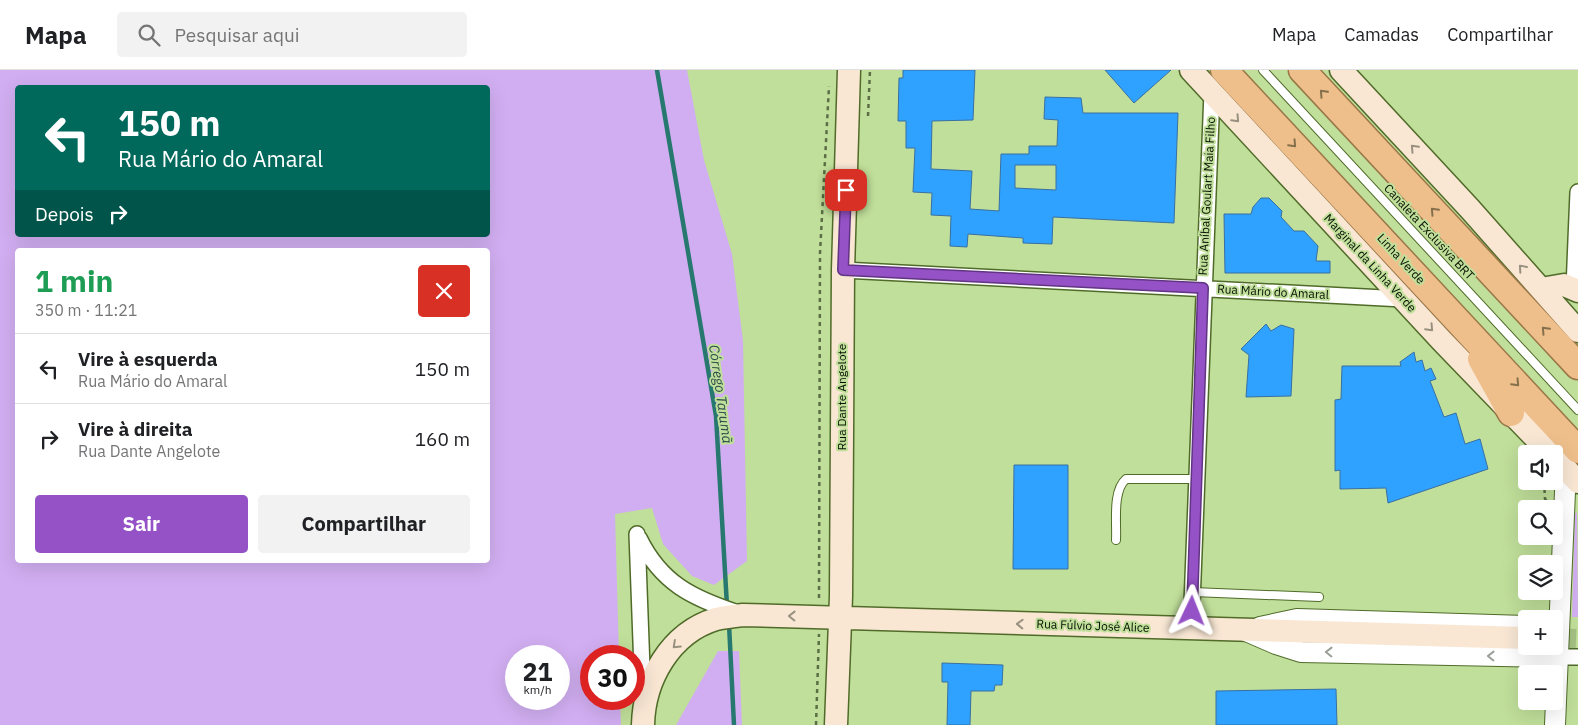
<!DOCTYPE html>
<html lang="pt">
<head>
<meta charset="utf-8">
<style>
  :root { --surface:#fff; --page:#f2f2f2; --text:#202124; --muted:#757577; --line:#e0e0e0; --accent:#9552c7 }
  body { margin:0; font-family:"IBM Plex Sans",sans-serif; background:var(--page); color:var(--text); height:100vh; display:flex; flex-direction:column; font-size:19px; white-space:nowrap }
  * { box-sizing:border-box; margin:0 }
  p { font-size:16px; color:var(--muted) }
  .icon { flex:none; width:28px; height:28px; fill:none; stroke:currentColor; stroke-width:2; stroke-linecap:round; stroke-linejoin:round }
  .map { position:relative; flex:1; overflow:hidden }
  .details { position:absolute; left:15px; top:178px; width:475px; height:315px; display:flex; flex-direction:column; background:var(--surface); border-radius:5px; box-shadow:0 5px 20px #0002 }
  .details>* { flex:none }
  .guide { position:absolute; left:15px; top:15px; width:475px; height:152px; border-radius:5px; box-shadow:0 5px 20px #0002; background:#00695c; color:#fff; overflow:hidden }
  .controls { position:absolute; left:1518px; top:375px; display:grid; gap:10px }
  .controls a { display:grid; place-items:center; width:45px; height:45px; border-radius:5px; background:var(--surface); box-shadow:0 5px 20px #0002; font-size:25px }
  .speed { position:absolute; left:505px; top:575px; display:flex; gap:10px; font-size:25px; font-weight:700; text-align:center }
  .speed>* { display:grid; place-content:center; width:65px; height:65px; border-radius:50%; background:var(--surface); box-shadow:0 5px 20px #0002; line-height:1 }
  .speed small { font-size:12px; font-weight:400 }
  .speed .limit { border:8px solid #d22; background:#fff; color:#111 }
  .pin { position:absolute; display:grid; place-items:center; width:42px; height:42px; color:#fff; margin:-21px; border-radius:10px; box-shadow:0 2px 8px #0006 }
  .me { position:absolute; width:55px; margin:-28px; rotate:2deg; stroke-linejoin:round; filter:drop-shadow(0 0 4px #0008) }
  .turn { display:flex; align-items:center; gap:18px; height:105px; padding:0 20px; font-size:22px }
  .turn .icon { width:65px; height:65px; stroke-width:2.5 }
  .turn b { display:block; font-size:35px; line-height:42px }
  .then { display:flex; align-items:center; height:48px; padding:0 20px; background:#0003; gap:10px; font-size:19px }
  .round { display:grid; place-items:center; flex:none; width:52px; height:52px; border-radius:5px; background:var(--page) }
  .head { display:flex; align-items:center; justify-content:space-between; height:85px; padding:0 20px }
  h1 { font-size:30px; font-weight:800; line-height:38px; color:#1e9e55 }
  .cta { display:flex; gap:10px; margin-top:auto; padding:10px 20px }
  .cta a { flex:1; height:58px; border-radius:5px; background:var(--accent); color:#fff; font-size:20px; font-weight:800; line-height:58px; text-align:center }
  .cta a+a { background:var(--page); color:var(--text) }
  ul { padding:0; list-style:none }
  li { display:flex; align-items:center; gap:15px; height:70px; padding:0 20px; border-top:1px solid var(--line) }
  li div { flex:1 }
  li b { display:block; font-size:19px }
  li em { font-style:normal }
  header { display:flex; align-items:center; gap:30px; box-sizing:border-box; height:70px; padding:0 25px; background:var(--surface); border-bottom:1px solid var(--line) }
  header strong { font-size:24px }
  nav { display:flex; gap:28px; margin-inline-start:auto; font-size:18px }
  .search { width:350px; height:45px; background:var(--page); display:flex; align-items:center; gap:12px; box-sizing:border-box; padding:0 18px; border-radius:5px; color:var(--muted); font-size:19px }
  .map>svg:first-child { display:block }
  .green { fill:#d1aef1; fill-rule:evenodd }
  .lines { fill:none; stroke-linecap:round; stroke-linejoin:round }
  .stream { stroke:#27796f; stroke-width:4.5 }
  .building { fill:#2fa2ff; stroke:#396fa1; fill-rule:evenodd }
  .secondary-tunnel { stroke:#a4c083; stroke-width:22; stroke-dasharray:22 11; stroke-linecap:butt }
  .service-casing { stroke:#506b29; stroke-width:10 }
  .minor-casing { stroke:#506b29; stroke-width:18 }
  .tertiary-casing { stroke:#506b29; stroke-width:22 }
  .secondary-casing { stroke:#506b29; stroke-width:25 }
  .trunk-casing { stroke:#9a7748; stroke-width:29 }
  .path { stroke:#5b6e46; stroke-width:2.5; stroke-dasharray:4 4; stroke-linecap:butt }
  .service { stroke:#fff; stroke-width:8 }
  .minor { stroke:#fff; stroke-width:15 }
  .tertiary { stroke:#fff; stroke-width:20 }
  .secondary { stroke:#f9e7d4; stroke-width:22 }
  .trunk { stroke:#eebf8b; stroke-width:26 }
  .oneway { stroke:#86704c }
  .oneway2 { stroke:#98917f }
  .oneway3 { stroke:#9b9f99 }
  .route-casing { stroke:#613581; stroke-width:12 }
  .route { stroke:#9552c7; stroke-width:9 }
  .labels { text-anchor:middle; stroke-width:4; stroke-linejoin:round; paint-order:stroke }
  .street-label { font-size:12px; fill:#060f00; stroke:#c0df9a }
  .water-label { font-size:14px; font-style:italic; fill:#2c4e4b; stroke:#c0df9a }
</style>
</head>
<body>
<header>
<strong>Mapa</strong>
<div class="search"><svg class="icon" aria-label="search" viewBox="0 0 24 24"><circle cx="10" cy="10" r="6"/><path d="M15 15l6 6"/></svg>Pesquisar aqui</div>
<nav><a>Mapa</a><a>Camadas</a><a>Compartilhar</a></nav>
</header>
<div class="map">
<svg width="1578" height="655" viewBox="0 0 1578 655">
  <rect width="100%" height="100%" fill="#c0df9a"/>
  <path class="green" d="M0 0H687L704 90 732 184 743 271 747 491 714 515 692 506 663 474 652 438 615 444 619 586H591V629H620L621 655H0ZM18 18H488V165H18ZM18 180H488V490H18ZM516 586H559V629H516Z
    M1577 442 1578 547H1572L1575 444Z
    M718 581H739L742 655H676Z"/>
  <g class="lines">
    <path class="stream" d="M657 0 716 346 727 536
      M729 554 734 655"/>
  </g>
  <path class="building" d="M903 0H975L973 50 932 51 931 99 972 101 970 139 999 141 1001 84H1029V76H1057L1058 50 1044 49 1045 27 1081 28 1083 43H1178L1174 153 1053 147 1052 174 1023 173V168L968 164 967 177 950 176 951 146 931 145 932 123 913 122 915 78H906V51H898L899 8H903ZM1015 95H1056V120L1015 118Z
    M1105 0H1171L1134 33Z
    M1261 128H1269L1282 141 1281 147 1294 161H1304L1318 176 1316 191H1330V203H1225L1224 144H1251L1253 137Z
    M1266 254 1271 261 1281 255 1294 259 1291 326 1246 327 1249 285 1241 279Z
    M1414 282 1416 292 1422 290 1425 301 1431 298 1436 309 1430 311 1444 347 1456 343 1465 374 1480 369 1488 399 1388 433 1386 418 1340 419V400L1335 401V330L1341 329 1342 296H1401L1400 292Z
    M1014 395H1068V499H1013Z
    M942 593 1003 595 1002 615H995L994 621H971L970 655H947L948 612H942Z
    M1336 619 1337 655H1216V621Z"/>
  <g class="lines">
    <path class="secondary-tunnel" d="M1554 569 1578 570"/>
    <defs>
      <path id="service" d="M1263 0 1578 340
        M1116 470C1117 453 1112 421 1126 409H1196
        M1193 522 1319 527"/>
      <path id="minor" d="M843 200 1403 229
        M1574 218 1578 122
        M637 464 643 626
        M639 468C661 513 692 528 738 543
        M1191 559 1212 22
        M1557 587H1578"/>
      <path id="tertiary" d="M1260 557 1297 549 1526 556
        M1246 561 1276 574 1301 582 1557 587
        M1555 655 1566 398"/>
      <path id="secondary" d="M1191 0 1442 271 1551 384
        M1341 0 1470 139 1578 261
        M1541 219 1564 215 1578 221
        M1554 386 1578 412
        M643 655C644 610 670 563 716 549 725 547 734 546 743 545L1526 568
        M836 655 841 526 843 200 849 0"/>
      <path id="trunk" d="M1224 0 1578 380
        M1302 0 1578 296
        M1481 289 1511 343"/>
    </defs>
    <use href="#service" class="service-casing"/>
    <use href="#minor" class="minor-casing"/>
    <use href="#tertiary" class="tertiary-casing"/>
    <use href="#secondary" class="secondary-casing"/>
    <use href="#trunk" class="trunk-casing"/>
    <path class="path" d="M868 46 870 0
      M1544 411 1545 429 1548 431
      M819 528 820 183 829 16
      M816 655 819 564"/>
    <use href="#service" class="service"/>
    <use href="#minor" class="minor"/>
    <use href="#tertiary" class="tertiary"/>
    <use href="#secondary" class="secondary"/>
    <use href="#trunk" class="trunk"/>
  </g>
  <defs><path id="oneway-chevron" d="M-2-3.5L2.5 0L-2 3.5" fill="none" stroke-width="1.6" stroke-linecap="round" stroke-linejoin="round" transform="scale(1.25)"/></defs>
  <g class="oneway">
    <use href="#oneway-chevron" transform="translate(1323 23) rotate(-133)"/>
    <use href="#oneway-chevron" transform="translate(1293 74) rotate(47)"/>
    <use href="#oneway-chevron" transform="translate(1434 141) rotate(-133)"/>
    <use href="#oneway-chevron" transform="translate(1545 260) rotate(-133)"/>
    <use href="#oneway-chevron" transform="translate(1516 313) rotate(47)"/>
  </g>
  <g class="oneway2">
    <use href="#oneway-chevron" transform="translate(1236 49) rotate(47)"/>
    <use href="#oneway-chevron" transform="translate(1414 78) rotate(-133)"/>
    <use href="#oneway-chevron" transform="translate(1522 198) rotate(-131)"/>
    <use href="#oneway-chevron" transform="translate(1430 258) rotate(47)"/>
    <use href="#oneway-chevron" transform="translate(792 546) rotate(-179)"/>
    <use href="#oneway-chevron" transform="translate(1020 554) rotate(-178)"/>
    <use href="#oneway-chevron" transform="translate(676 575) rotate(137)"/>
  </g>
  <g class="oneway3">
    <use href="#oneway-chevron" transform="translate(1329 582) rotate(-179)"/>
    <use href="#oneway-chevron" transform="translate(1491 586) rotate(-179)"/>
  </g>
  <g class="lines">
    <defs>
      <path id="route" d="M846 120 843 200 1203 218 1192 541"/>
    </defs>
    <use href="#route" class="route-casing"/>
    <use href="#route" class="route"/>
  </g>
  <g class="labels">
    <g class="street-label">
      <text transform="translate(1207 126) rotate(-87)" y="4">Rua Aníbal Goulart Maia Filho</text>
      <text transform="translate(1429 162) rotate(47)" y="4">Canaleta Exclusiva BRT</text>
      <text transform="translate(1401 189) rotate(47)" y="4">Linha Verde</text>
      <text transform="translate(1370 193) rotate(47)" y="4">Marginal da Linha Verde</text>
      <text transform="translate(1273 222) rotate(3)" y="4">Rua Mário do Amaral</text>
      <text transform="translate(842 327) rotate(-90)" y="4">Rua Dante Angelote</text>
      <text transform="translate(1093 556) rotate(2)" y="4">Rua Fúlvio José Alice</text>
    </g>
    <g class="water-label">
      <text transform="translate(721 324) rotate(82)" y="5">Córrego Tarumã</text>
    </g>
  </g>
</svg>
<div class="controls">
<a><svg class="icon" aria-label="sound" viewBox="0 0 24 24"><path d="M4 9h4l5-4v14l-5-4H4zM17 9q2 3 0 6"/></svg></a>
<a><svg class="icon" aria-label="search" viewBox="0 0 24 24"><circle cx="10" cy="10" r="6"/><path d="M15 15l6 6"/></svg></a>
<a><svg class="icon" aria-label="layers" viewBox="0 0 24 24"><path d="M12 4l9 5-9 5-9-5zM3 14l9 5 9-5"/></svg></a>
<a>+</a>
<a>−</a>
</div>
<div class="speed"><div>21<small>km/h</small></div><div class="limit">30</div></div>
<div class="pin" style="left:846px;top:120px;background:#d93025"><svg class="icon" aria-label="arrive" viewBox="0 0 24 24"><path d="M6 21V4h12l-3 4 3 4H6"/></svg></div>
<svg class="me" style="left:1192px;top:541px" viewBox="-20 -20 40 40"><path d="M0-17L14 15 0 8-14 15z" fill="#9552c7" stroke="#fff" stroke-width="4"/></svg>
<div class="guide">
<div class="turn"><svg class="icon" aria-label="left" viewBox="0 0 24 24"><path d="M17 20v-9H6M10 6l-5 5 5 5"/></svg><div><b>150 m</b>Rua Mário do Amaral</div></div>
<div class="then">Depois<svg class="icon" aria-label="right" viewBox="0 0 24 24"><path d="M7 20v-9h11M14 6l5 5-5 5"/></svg></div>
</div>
<section class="details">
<div class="head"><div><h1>1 min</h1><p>350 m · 11:21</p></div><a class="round" style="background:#d93025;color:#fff"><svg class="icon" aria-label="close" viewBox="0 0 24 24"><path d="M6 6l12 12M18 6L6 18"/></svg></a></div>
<ul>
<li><svg class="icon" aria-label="left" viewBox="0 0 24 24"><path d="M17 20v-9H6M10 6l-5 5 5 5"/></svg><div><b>Vire à esquerda</b><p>Rua Mário do Amaral</p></div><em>150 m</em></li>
<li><svg class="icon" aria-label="right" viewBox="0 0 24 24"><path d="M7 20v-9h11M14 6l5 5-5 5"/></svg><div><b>Vire à direita</b><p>Rua Dante Angelote</p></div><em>160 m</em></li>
</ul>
<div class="cta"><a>Sair</a><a>Compartilhar</a></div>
</section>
</div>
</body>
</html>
